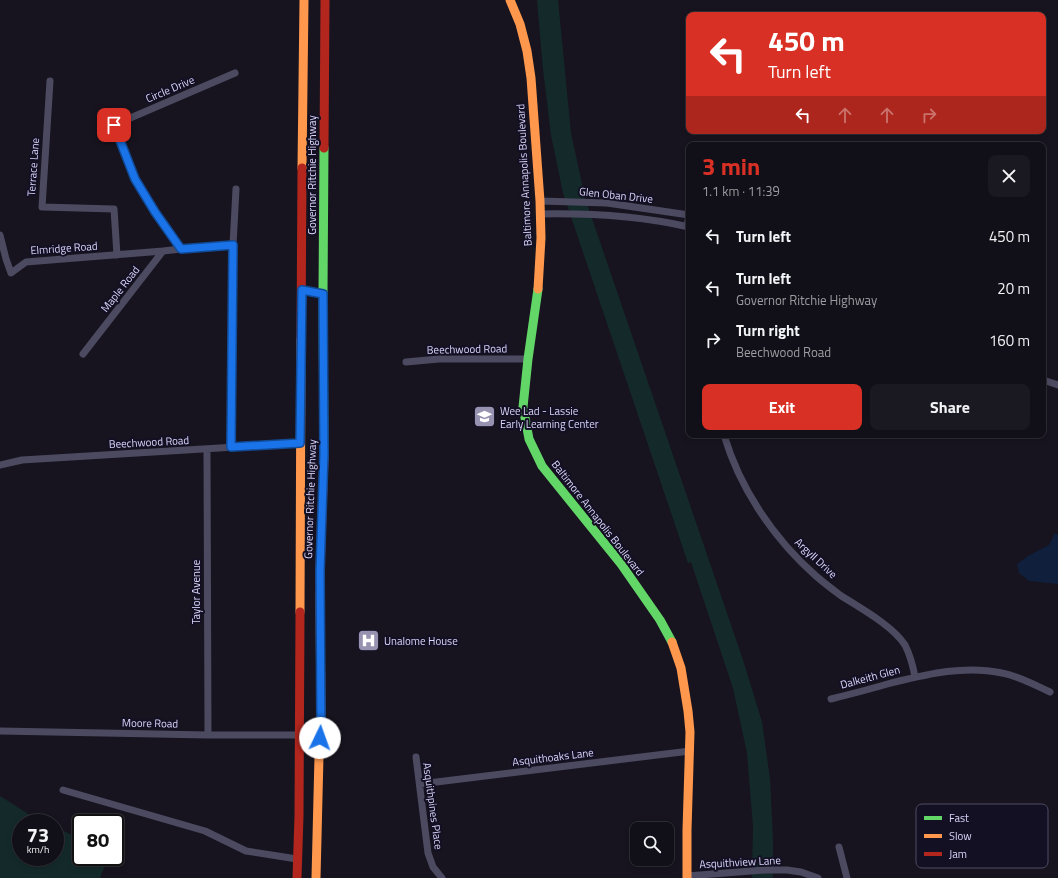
<!DOCTYPE html>
<html lang="en">
<head>
<meta charset="utf-8">
<style>
  :root { --surface:#110f17; --page:#1a1820; --text:#f1f3f6; --muted:#9c9ca1; --line:#302f36; --accent:#d93025 }
  body { margin:0; font-family:"Titillium Web",sans-serif; background:var(--page); color:var(--text); height:100vh; display:flex; flex-direction:column; font-size:15px; white-space:nowrap }
  * { box-sizing:border-box; margin:0 }
  p { font-size:13px; color:var(--muted) }
  .icon { flex:none; width:22px; height:22px; fill:none; stroke:currentColor; stroke-width:2; stroke-linecap:round; stroke-linejoin:round }
  .map { position:relative; flex:1; overflow:hidden }
  .details { position:absolute; left:686px; top:142px; width:360px; height:296px; display:flex; flex-direction:column; background:var(--surface); border-radius:8px; box-shadow:0 2px 6px #0003,0 0 0 1px var(--line) }
  .details>* { flex:none }
  .banner { position:absolute; left:686px; top:12px; width:360px; height:122px; border-radius:8px; box-shadow:0 2px 6px #0003,0 0 0 1px var(--line); background:#d93025; color:#fff; overflow:hidden }
  .tools { position:absolute; left:630px; top:822px; display:grid; gap:8px }
  .tools a { display:grid; place-items:center; width:44px; height:44px; border-radius:8px; background:var(--surface); box-shadow:0 2px 6px #0003,0 0 0 1px var(--line); font-size:20px }
  .speed { position:absolute; left:12px; top:814px; display:flex; gap:8px; font-size:20px; font-weight:700; text-align:center }
  .speed>* { display:grid; place-content:center; width:52px; height:52px; border-radius:50%; background:var(--surface); box-shadow:0 2px 6px #0003,0 0 0 1px var(--line); line-height:1 }
  .speed small { font-size:10px; font-weight:400 }
  .speed .limit { border:2px solid #111; border-radius:6px; background:#fff; color:#111 }
  .pin { position:absolute; display:grid; place-items:center; width:34px; height:34px; color:#fff; margin:-17px; border-radius:8px; box-shadow:0 2px 6px #0006 }
  .me { position:absolute; width:44px; margin:-22px; rotate:3deg; stroke-linejoin:round; filter:drop-shadow(0 0 3px #0008) }
  .turn { display:flex; align-items:center; gap:14px; height:84px; padding:0 16px; font-size:18px }
  .turn .icon { width:52px; height:52px; stroke-width:2.5 }
  .turn b { display:block; font-size:28px; line-height:34px }
  .lanes { display:flex; align-items:center; height:38px; padding:0 16px; background:#0003; justify-content:center; gap:20px; direction:ltr }
  .lanes .off { opacity:.35 }
  .round { display:grid; place-items:center; flex:none; width:42px; height:42px; border-radius:8px; background:var(--page) }
  .summary { display:flex; align-items:center; justify-content:space-between; height:68px; padding:0 16px }
  h1 { font-size:24px; font-weight:700; line-height:30px; color:var(--accent) }
  .button { display:flex; gap:8px; margin-top:auto; padding:8px 16px }
  .button a { flex:1; height:46px; border-radius:8px; background:var(--accent); color:#fff; font-size:16px; font-weight:700; line-height:46px; text-align:center }
  .button a+a { background:var(--page); color:var(--text) }
  ul { padding:0; list-style:none }
  li { display:flex; align-items:center; gap:12px; height:52px; padding:0 16px }
  li div { flex:1 }
  li b { display:block; font-size:15px }
  li em { font-style:normal }
  .map>svg:first-child { display:block }
  .green { fill:#142a2a }
  .water { fill:#0f1f3c }
  .lines { fill:none; stroke-linecap:round; stroke-linejoin:round }
  .street { stroke:#4b4a60; stroke-width:7 }
  .fast { stroke:#63d668; stroke-width:9 }
  .slow { stroke:#ff974d; stroke-width:9 }
  .jam { stroke:#b3261e; stroke-width:9 }
  .route-casing { stroke:#114b97; stroke-width:10 }
  .route { stroke:#1a73e8; stroke-width:7 }
  .labels { text-anchor:middle; stroke-width:4; stroke-linejoin:round; paint-order:stroke }
  .street-label { font-size:11px; fill:#dad6fc; stroke:#141024 }
  .poi-label { font-size:11px; fill:#dad6fc; stroke:#141024; text-anchor:start }
  .key { fill:#141024; stroke:#4f4b65; stroke-width:1 }
  .key-label { font-size:11px; fill:#dad6fc }
</style>
</head>
<body>
<div class="map">
<svg width="1058" height="878" viewBox="0 0 1058 878">
  <rect width="100%" height="100%" fill="#17141f"/>
  <path class="green" d="M537 0H558L571 133 585 198 743 660 762 722 770 779 773 840V878H752L753 826 747 753 733 688 691 562 688 563 563 193 551 135 543 69Z
    M0 796 30 815 46 823H21V857H55V827L81 839V857H109L100 877 102 878H0Z"/>
  <path class="water" d="M1055 533 1058 535V584L1029 581 1019 573 1017 564 1028 556 1049 545Z"/>
  <g class="lines">
    <path class="street" d="M50 81 42 207 114 209 117 255
      M540 201 607 203 689 215 687 226
      M540 214C590 213 640 216 689 227
      M0 235 6 259 11 273 26 262 163 251
      M233 245 181 249 155 212 135 179 114 125 235 73
      M83 354 163 251 181 249
      M406 362 439 359H528
      M1043 380 1058 385
      M724 435C740 489 774 539 816 576 824 583 832 589 840 595 860 608 892 625 905 645 910 655 913 666 915 677
      M231 447 233 245 236 189
      M207 450 208 735
      M0 465 22 460 300 443
      M831 699C851 694 871 689 891 683 928 674 964 665 1002 673 1019 676 1035 685 1050 692
      M0 731 208 735H299
      M416 757 428 853 433 867 442 878
      M420 784 690 751
      M63 790 205 831 246 851 297 859
      M839 847 847 878
      M687 876 765 870H787L801 872 818 878"/>
    <path class="fast" d="M538 289 528 359 523 407 529 439 542 466 621 564 660 620 672 642
      M324 459 323 294 324 148"/>
    <path class="slow" d="M510 0 520 24 527 51 531 78 540 201 541 238 538 289
      M302 168 304 0
      M300 612 301 339
      M672 642 681 668 688 711 690 732 687 830V878
      M316 878 319 756 321 728 320 594"/>
    <path class="jam" d="M324 148 325 0
      M301 339 302 168
      M320 594V571L324 459
      M297 878 299 816 300 612"/>
  </g>
  <g class="lines">
    <defs>
      <path id="route" d="M114 125 135 179 155 212 181 249 233 245 231 447 300 443 302 290 323 294 324 454 320 571 321 728 320 738"/>
    </defs>
    <use href="#route" class="route-casing"/>
    <use href="#route" class="route"/>
  </g>
  <defs>
    <symbol id="school-square" viewBox="-11 -11 22 22"><rect x="-9" y="-9" width="18" height="18" rx="4" fill="#9692af" stroke="#141024"/><path d="M0-5L7-2L0 1L-7-2ZM-4 1L0 2.5L4 1V4Q0 6-4 4Z" fill="#fff"/></symbol>
    <symbol id="hospital-square" viewBox="-11 -11 22 22"><rect x="-9" y="-9" width="18" height="18" rx="4" fill="#9692af" stroke="#141024"/><path d="M-5-5h3v3.5h4V-5h3V5h-3V1.5h-4V5h-3Z" fill="#fff"/></symbol>
  </defs>
  <g fill-rule="evenodd">
    <use href="#school-square" x="472" y="404" width="25" height="25"/>
    <use href="#hospital-square" x="356" y="628" width="25" height="25"/>
  </g>
  <g class="labels">
    <g class="street-label">
      <text transform="translate(170 89) rotate(-23)" y="4">Circle Drive</text>
      <text transform="translate(33 167) rotate(-86)" y="4">Terrace Lane</text>
      <text transform="translate(312 175) rotate(-90)" y="4">Governor Ritchie Highway</text>
      <text transform="translate(524 175) rotate(-93)" y="4">Baltimore Annapolis Boulevard</text>
      <text transform="translate(616 195) rotate(6)" y="4">Glen Oban Drive</text>
      <text transform="translate(64 248) rotate(-4)" y="4">Elmridge Road</text>
      <text transform="translate(120 289) rotate(-52)" y="4">Maple Road</text>
      <text transform="translate(467 349) rotate(-1)" y="4">Beechwood Road</text>
      <text transform="translate(149 442) rotate(-3)" y="4">Beechwood Road</text>
      <text transform="translate(310 499) rotate(-88)" y="4">Governor Ritchie Highway</text>
      <text transform="translate(598 518) rotate(52)" y="4">Baltimore Annapolis Boulevard</text>
      <text transform="translate(816 558) rotate(43)" y="4">Argyll Drive</text>
      <text transform="translate(196 592) rotate(-90)" y="4">Taylor Avenue</text>
      <text transform="translate(870 677) rotate(-15)" y="4">Dalkeith Glen</text>
      <text transform="translate(150 723) rotate(1)" y="4">Moore Road</text>
      <text transform="translate(553 757) rotate(-7)" y="4">Asquithoaks Lane</text>
      <text transform="translate(433 806) rotate(82)" y="4">Asquithpines Place</text>
      <text transform="translate(740 862) rotate(-3)" y="4">Asquithview Lane</text>
    </g>
    <g class="poi-label">
      <text x="500" y="415">Wee Lad - Lassie<tspan x="500" dy="13">Early Learning Center</tspan></text>
      <text x="384" y="645">Unalome House</text>
    </g>
  </g>
  <rect x="916" y="804" width="132" height="64" rx="6" class="key"/>
  <rect x="924" y="816" width="18" height="4" fill="#63d668"/>
  <rect x="924" y="834" width="18" height="4" fill="#ff974d"/>
  <rect x="924" y="852" width="18" height="4" fill="#b3261e"/>
  <g class="key-label">
    <text x="949" y="822">Fast</text>
    <text x="949" y="840">Slow</text>
    <text x="949" y="858">Jam</text>
  </g>
</svg>
<div class="tools">
<a><svg class="icon" aria-label="search" viewBox="0 0 24 24"><circle cx="10" cy="10" r="6"/><path d="M15 15l6 6"/></svg></a>
</div>
<div class="speed"><div>73<small>km/h</small></div><div class="limit">80</div></div>
<div class="pin" style="left:114px;top:125px;background:#d93025"><svg class="icon" aria-label="arrive" viewBox="0 0 24 24"><path d="M6 21V4h12l-3 4 3 4H6"/></svg></div>
<svg class="me" style="left:320px;top:738px" viewBox="-20 -20 40 40"><circle r="19" fill="#fff"/><path d="M0-13L10 11 0 6-10 11z" fill="#1a73e8"/></svg>
<div class="banner">
<div class="turn"><svg class="icon" aria-label="left" viewBox="0 0 24 24"><path d="M17 20v-9H6M10 6l-5 5 5 5"/></svg><div><b>450 m</b>Turn left</div></div>
<div class="lanes"><svg class="icon" aria-label="left" viewBox="0 0 24 24"><path d="M17 20v-9H6M10 6l-5 5 5 5"/></svg><svg class="icon off" aria-label="ahead" viewBox="0 0 24 24"><path d="M12 20V5M6 11l6-6 6 6"/></svg><svg class="icon off" aria-label="ahead" viewBox="0 0 24 24"><path d="M12 20V5M6 11l6-6 6 6"/></svg><svg class="icon off" aria-label="right" viewBox="0 0 24 24"><path d="M7 20v-9h11M14 6l5 5-5 5"/></svg></div>
</div>
<section class="details">
<div class="summary"><div><h1>3 min</h1><p>1.1 km · 11:39</p></div><a class="round"><svg class="icon" aria-label="close" viewBox="0 0 24 24"><path d="M6 6l12 12M18 6L6 18"/></svg></a></div>
<ul>
<li><svg class="icon" aria-label="left" viewBox="0 0 24 24"><path d="M17 20v-9H6M10 6l-5 5 5 5"/></svg><div><b>Turn left</b></div><em>450 m</em></li>
<li><svg class="icon" aria-label="left" viewBox="0 0 24 24"><path d="M17 20v-9H6M10 6l-5 5 5 5"/></svg><div><b>Turn left</b><p>Governor Ritchie Highway</p></div><em>20 m</em></li>
<li><svg class="icon" aria-label="right" viewBox="0 0 24 24"><path d="M7 20v-9h11M14 6l5 5-5 5"/></svg><div><b>Turn right</b><p>Beechwood Road</p></div><em>160 m</em></li>
</ul>
<div class="button"><a>Exit</a><a>Share</a></div>
</section>
</div>
</body>
</html>
